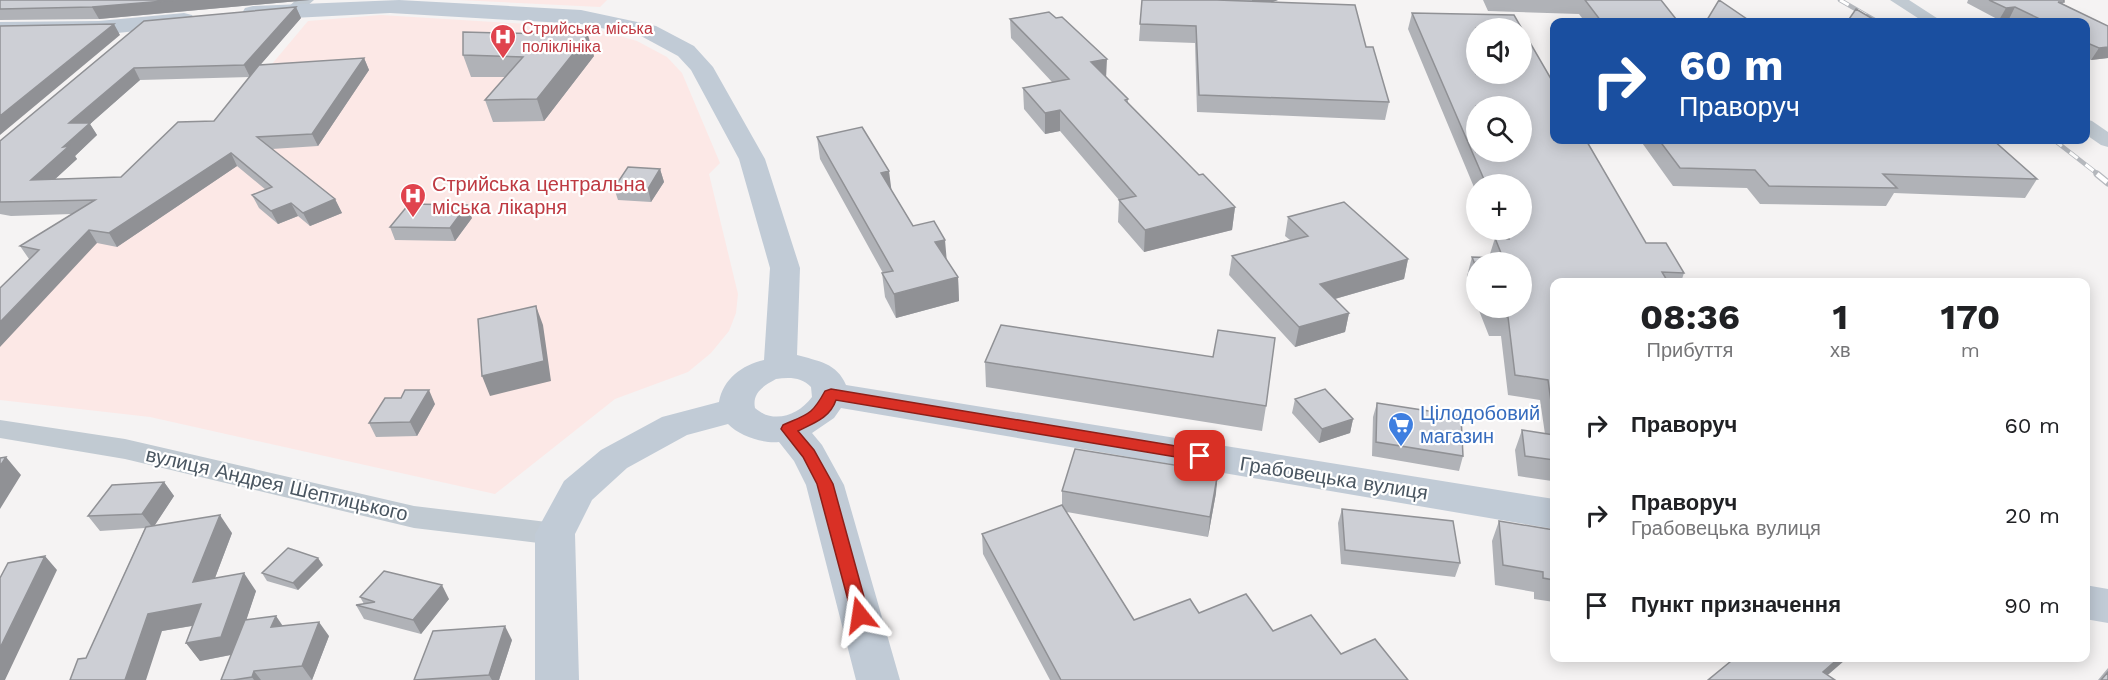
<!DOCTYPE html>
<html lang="uk">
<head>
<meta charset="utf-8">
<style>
  :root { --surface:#fff; --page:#f6f6f6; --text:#202124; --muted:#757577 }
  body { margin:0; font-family:"Work Sans",sans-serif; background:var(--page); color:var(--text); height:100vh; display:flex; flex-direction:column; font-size:22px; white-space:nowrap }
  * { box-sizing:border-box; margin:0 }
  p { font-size:20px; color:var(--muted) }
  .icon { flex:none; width:33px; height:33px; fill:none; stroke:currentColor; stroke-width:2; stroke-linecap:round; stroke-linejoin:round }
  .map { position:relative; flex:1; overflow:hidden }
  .side { position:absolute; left:1550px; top:278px; width:540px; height:384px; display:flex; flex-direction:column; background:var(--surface); border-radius:12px; box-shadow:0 3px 15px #0003 }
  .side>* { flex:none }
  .top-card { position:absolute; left:1550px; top:18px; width:540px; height:126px; border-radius:12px; box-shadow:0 3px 15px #0003; background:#1a4fa0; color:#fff; overflow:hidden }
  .buttons { position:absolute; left:1466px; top:18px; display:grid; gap:12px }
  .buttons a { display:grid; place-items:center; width:66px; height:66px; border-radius:50%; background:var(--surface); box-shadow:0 3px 15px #0003; font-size:30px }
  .pin { position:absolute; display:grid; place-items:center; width:51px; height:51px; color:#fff; margin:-26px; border-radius:12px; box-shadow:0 3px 9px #0006 }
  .me { position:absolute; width:66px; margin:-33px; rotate:345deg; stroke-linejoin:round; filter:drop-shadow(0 0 4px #0008) }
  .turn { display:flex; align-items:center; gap:21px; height:126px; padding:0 30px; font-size:27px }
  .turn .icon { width:78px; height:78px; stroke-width:2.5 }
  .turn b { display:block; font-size:42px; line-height:51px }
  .eta { display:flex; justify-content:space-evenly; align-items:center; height:102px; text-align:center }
  .eta b { font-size:36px; font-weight:700; line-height:42px }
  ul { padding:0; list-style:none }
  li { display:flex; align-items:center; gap:18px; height:90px; padding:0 30px }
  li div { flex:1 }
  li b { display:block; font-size:22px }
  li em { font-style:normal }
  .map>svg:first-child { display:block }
  .medical { fill:#fce8e6 }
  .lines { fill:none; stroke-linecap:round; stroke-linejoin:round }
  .street { fill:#c1cad2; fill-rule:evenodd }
  .secondary { fill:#c1cbd6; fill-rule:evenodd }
  .rail-far1-casing { stroke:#b5b8bd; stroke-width:4.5 }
  .rail-casing { stroke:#b5b8bd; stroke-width:7 }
  .rail-far1 { stroke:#fff; stroke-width:3; stroke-dasharray:10; stroke-linecap:butt }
  .rail { stroke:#fff; stroke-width:4.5; stroke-dasharray:13; stroke-linecap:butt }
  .wall { fill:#b0b2b7; fill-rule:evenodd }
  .shaded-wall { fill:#909195 }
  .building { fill:#cdcfd5; stroke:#909195; stroke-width:1.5; fill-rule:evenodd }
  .route { fill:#d93025; stroke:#8d1f18; stroke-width:1.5 }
  .labels { text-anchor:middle; stroke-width:4.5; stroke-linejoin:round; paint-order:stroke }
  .far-health-label { font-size:16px; fill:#be3a42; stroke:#fff; text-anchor:start }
  .health-label { font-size:20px; fill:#be3a42; stroke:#fff; text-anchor:start }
  .shop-label { font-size:20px; fill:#366cbe; stroke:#fff; text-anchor:start }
  .street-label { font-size:20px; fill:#4a5661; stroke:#fff }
</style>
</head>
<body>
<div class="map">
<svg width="2108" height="680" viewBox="0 0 2108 680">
  <rect width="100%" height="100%" fill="#f5f3f3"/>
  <path class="medical" d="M458 0H607L600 7Z
    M381 15 592 28 637 41 667 57 682 73 720 163 709 174 738 294 736 313 729 331 711 353 688 372 615 399 495 494 150 417 0 400V304L184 169 308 21Z"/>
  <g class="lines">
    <path class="street" d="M296 0H314L300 12H288L286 9Z
      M1890 0H1909L1943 22H1924Z
      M2085 119 2092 121 2108 132V147L2101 145 2085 134Z
      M0 420 125 439 414 506 555 523 565 526 569 534 565 542 555 545 414 528 125 459 0 438Z"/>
    <path class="secondary" d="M399 0 581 10 656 26 694 46 713 67 765 159 800 268 797 355C818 361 837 363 846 385L1554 499V529L841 408 834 418 812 433 822 445 844 485 900 680H856L806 485 794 461 779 442C764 444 739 436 728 424L687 435 627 468 592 500 575 534 579 680H535V534L564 481 601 450 662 417 719 402C723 379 742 365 764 360L770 268 739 159 691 70 678 56 641 36 581 24 390 13 253 20 245 18 242 13 245 8 253 6ZM776 379C789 377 802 377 811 387L812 397C798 416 773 424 755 408 752 393 763 386 776 379Z
      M184 13 192 15 195 20 192 25 99 35 0 36V22L99 21Z
      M2085 585 2108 589V623L2085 619Z"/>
    <defs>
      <path id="rail-far1" d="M1840 0 1878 22
        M2054 140 2099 175"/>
      <path id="rail" d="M2097 174 2108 183"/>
    </defs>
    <use href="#rail-far1" class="rail-far1-casing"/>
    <use href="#rail" class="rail-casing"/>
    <use href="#rail-far1" class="rail-far1"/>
    <use href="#rail" class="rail"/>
  </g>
  <path class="wall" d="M0 0H310L99 19 0 20Z
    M1142 0H1278L1272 2 1366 47 1389 102 1385 120 1197 112 1195 43 1139 41Z
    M1483 0H1661L1676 19 1750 21 1765 22H1585L1579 14 1488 11Z
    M1968 0H2064L2063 4 2108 26V58L2091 60 2085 57V22H2017L2009 19 1999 20 1967 3Z
    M296 7 301 18 260 65 364 58 369 70 318 146 272 149 335 199 342 213 310 226 298 216 278 224 259 208 252 195 266 190 237 166 117 247 97 243 29 259 20 246 72 214 11 216 0 214V141L144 21ZM250 77 214 121 121 177 55 179 77 159 75 156 97 135 90 124 140 80Z
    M1412 13 1646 243 1684 273 1681 282H1554V488H1553L1552 481 1518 476 1515 450 1522 430 1545 434 1540 400 1508 395 1501 336H1489L1478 308H1521L1476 262V301L1467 276 1472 257H1489L1495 238 1492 230H1521V184H1476V192L1408 29Z
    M1010 19 1106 77 1128 99V103L1199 175 1235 207 1232 230 1144 252 1118 222 1119 200 1060 131 1045 134 1024 109 1023 88 1052 82 1011 38Z
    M463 55 594 56 544 121 493 122 485 100 505 77H471Z
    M817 137 892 191 913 226 947 261 958 277 959 301 896 318 885 297 882 273H883L820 159Z
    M1640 140H1993L2037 179 2025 198 1894 193 1886 206 1760 204 1747 188 1673 186Z
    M660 169 664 182 651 202 618 200 614 188Z
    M1288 217 1408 259 1404 279 1335 299 1349 313 1345 332 1295 347 1229 275 1232 256 1290 240 1285 236Z
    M472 218 455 241 395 240 390 227Z
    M985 362 1266 406 1262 431 986 387Z
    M1295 399 1353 419 1350 433 1319 443 1292 413Z
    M1377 403 1463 456 1459 471 1372 456 1373 417Z
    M435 404 417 436 376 437 369 423Z
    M164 482 174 496 154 526 232 533 215 578 256 591 246 620 276 616 283 626 329 636 312 680H221L231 655 200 661 186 643 192 626 162 631 86 658 145 528 100 531 88 516Z
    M1062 491 1216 493 1208 537 1067 512 1134 620 1199 613 1273 631 1341 654 1408 680H1050L983 554 982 534 1062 505Z
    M1342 509 1460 563 1455 577 1341 564 1338 523Z
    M1499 521 1554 530V602L1534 599V592L1495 585 1492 541Z
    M323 565 298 590 267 581 262 573Z
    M360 597 449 599 421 634 364 619 356 605 364 604Z
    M512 640 499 680H414Z
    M2108 668V680H2098Z"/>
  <path class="shaded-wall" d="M176 0H310L99 19 92 7Z
    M1252 0H1278L1251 10Z
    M296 7 301 18 250 77 244 65Z
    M2015 7 2009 19 1999 20 2006 8Z
    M114 24 120 35 0 135V116Z
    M588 35 594 56 544 121 537 99Z
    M2108 47V58L2091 60 2099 48Z
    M364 58 369 70 318 146 312 134Z
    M1107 59 1106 79 1091 62Z
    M134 68 140 80 90 124 97 135 75 156 77 159 40 193 31 180 63 147 69 123Z
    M1060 110V131L1045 134V113Z
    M231 153 237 166 117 247 109 233Z
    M660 169 664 182 651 202 648 189Z
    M889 171 892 194 881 173Z
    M335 199 342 213 310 226 303 213Z
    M291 203 298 216 278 224 271 211Z
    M467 205 472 218 455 241 450 228Z
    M1235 207 1232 230 1144 252 1145 230Z
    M89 230 97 243 0 347V322Z
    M945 240 947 263 935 242Z
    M1408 259 1404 279 1317 304 1320 284Z
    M958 277 959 301 896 318 894 294Z
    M536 306 543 325 551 381 490 396 482 376Z
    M1349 313 1345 332 1295 347 1299 327Z
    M429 390 435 404 417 436 410 422Z
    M1353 419 1350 433 1319 443 1322 429Z
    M6 457 21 475 0 509V466Z
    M1218 472 1216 493 1208 537 1210 517Z
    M164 482 174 496 153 528 142 514Z
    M220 515 232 533 207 599 193 582Z
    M45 556 57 570 5 680H0V648Z
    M318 558 323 565 298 590 293 583Z
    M244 573 256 591 235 654 200 661 186 643Z
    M442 585 449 599 421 634 413 620Z
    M201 604 214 622 162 631 146 680H125L148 614Z
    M276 616 285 630 271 627Z
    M319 622 329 636 312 680 302 666Z
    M505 626 512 640 499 680H492L489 675Z
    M1840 657H1846L1844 661 1822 680 1823 672Z
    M254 671 261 680H254L252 677Z"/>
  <path class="building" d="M0 0H176L92 7 0 9Z
    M1142 0H1217L1355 5 1366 47H1373L1389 102 1199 95 1196 26 1140 24Z
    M1585 0H1661L1676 19 1707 20 1719 0 1750 21H1764L1765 22H1665L1601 21Z
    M1989 0H2064V2H2058L2108 26V47L2099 48 2085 42V22H2046L2015 7 2006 8Z
    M296 7 244 65 134 68 69 123H90L63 147 69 146 31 180 121 177 178 122 214 121 259 65 364 58 312 134 257 137 335 199 303 213 291 203 271 211 252 195 272 187 231 153 109 233 89 230 0 322V288L39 250 20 246 95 200 0 202V141L144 21Z
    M1856 9 1878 22H1847Z
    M1049 12 1056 18 1062 17 1107 59 1091 62 1128 99 1125 100 1199 175 1203 174 1235 207 1145 230 1119 200 1136 196 1060 110 1045 113 1023 88 1069 79 1010 19Z
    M1412 13 1514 15 1554 84V140H1586L1646 243H1666L1684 273 1662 272 1668 282H1554V423L1548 380 1515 375 1508 317 1495 316 1491 308H1521V262H1476V267L1472 257 1503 258 1495 238 1509 239 1505 230H1521V184H1486ZM1476 28H1521V74H1476ZM1476 106H1521V152H1476Z
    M114 24 0 116V26Z
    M463 32 588 35 537 99 485 100 523 57 463 55Z
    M862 127 889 171 881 173 913 226 934 221 945 240 935 242 958 277 894 294 882 273 893 271 817 137Z
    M1659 140H1993L2037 179 1883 174 1897 188 1769 186 1755 170 1680 168Z
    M628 167 660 169 648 189 614 188Z
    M1344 202 1408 259 1320 284 1349 313 1299 327 1232 256 1308 236 1288 217Z
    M409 204 467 205 450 228 390 227Z
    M536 306 544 361 482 376 478 319Z
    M1001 325 1213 357 1218 330 1275 338 1266 406 985 362Z
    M1325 389 1353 419 1322 429 1295 399Z
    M405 390H429L410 422 369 423 385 398H401Z
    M1377 403 1461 416 1463 456 1376 442Z
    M1522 430 1554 435V460L1525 456Z
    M1075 449 1218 472 1210 517 1062 491Z
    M6 457 0 466V458Z
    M164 482 142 514 88 516 112 485Z
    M1062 505 1134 620 1190 599 1199 613 1246 594 1273 631 1311 615 1341 654 1375 639 1408 680H1061L982 534Z
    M1342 509 1453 521 1460 563 1345 550Z
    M220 515 193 582 244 573 221 637 186 643 201 604 148 614 125 680H70L78 659 86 658 146 527Z
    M1499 521 1554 530V580L1543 578V572L1503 565Z
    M288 548 318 558 293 583 262 573Z
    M45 556 0 648V578L8 563Z
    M384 571 442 585 413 620 356 605 375 602 360 597Z
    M276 616 271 627 319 622 302 666 254 671 252 677 233 680H221L245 620Z
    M505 626 489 675 414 680 433 631Z
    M1736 657H1840L1823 672 1835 680H1708Z
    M2108 672V680H2101Z"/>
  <path class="route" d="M831 389 1200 450 1206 452 1208 456 1206 459 1200 461 836 400C830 418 814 423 798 431L814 450 833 484 869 615 866 620 860 622 854 620 852 615 817 484 803 457 781 429 783 425C808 414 812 415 825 391Z"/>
  <defs>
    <symbol id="hospital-pin" viewBox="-11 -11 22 30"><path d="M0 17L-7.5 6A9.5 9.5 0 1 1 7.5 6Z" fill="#e0444e" stroke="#fff"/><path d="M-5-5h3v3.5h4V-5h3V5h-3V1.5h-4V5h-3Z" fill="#fff"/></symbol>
    <symbol id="supermarket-pin" viewBox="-11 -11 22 30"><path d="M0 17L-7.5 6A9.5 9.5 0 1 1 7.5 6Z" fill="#3f7fe0" stroke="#fff"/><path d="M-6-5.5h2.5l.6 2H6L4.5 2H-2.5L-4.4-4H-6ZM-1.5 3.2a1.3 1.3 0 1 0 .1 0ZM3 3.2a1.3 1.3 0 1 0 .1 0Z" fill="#fff"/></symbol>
  </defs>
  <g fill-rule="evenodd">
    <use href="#hospital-pin" x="488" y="22" width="30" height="40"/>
    <use href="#hospital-pin" x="398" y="181" width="30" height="40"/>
    <use href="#supermarket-pin" x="1386" y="410" width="30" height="40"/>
  </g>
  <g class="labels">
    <g class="far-health-label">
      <text x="522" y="34">Стрийська міська<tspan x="522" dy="18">поліклініка</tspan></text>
    </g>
    <g class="health-label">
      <text x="432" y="191">Стрийська центральна<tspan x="432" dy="23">міська лікарня</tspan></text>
    </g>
    <g class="shop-label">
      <text x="1420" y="420">Цілодобовий<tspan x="1420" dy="23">магазин</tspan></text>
    </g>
    <g class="street-label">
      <text transform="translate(1334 478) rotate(9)" y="7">Грабовецька вулиця</text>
      <text transform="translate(277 484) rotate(13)" y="7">вулиця Андрея Шептицького</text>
    </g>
  </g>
</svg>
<div class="buttons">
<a><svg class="icon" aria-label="sound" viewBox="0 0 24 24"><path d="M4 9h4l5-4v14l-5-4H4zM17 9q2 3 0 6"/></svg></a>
<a><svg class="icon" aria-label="search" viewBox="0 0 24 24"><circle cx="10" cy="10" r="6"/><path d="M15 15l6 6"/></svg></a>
<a>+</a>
<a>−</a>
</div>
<div class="pin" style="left:1200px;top:456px;background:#d93025"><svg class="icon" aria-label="arrive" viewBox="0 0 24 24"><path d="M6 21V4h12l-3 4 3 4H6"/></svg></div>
<svg class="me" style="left:860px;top:615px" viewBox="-20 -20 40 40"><path d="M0-17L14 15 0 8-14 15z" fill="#d93025" stroke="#fff" stroke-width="4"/></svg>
<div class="top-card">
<div class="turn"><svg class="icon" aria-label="right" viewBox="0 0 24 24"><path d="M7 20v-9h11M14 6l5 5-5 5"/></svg><div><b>60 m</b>Праворуч</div></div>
</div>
<section class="side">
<div class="eta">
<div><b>08:36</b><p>Прибуття</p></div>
<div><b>1</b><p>хв</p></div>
<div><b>170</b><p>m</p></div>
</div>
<ul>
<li><svg class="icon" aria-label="right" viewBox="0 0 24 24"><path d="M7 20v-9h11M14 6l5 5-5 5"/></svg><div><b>Праворуч</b></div><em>60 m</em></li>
<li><svg class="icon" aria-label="right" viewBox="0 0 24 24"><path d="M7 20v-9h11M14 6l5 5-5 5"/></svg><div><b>Праворуч</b><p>Грабовецька вулиця</p></div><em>20 m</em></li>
<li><svg class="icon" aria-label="arrive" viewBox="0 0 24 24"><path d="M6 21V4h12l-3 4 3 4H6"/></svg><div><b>Пункт призначення</b></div><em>90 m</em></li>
</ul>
</section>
</div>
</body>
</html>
